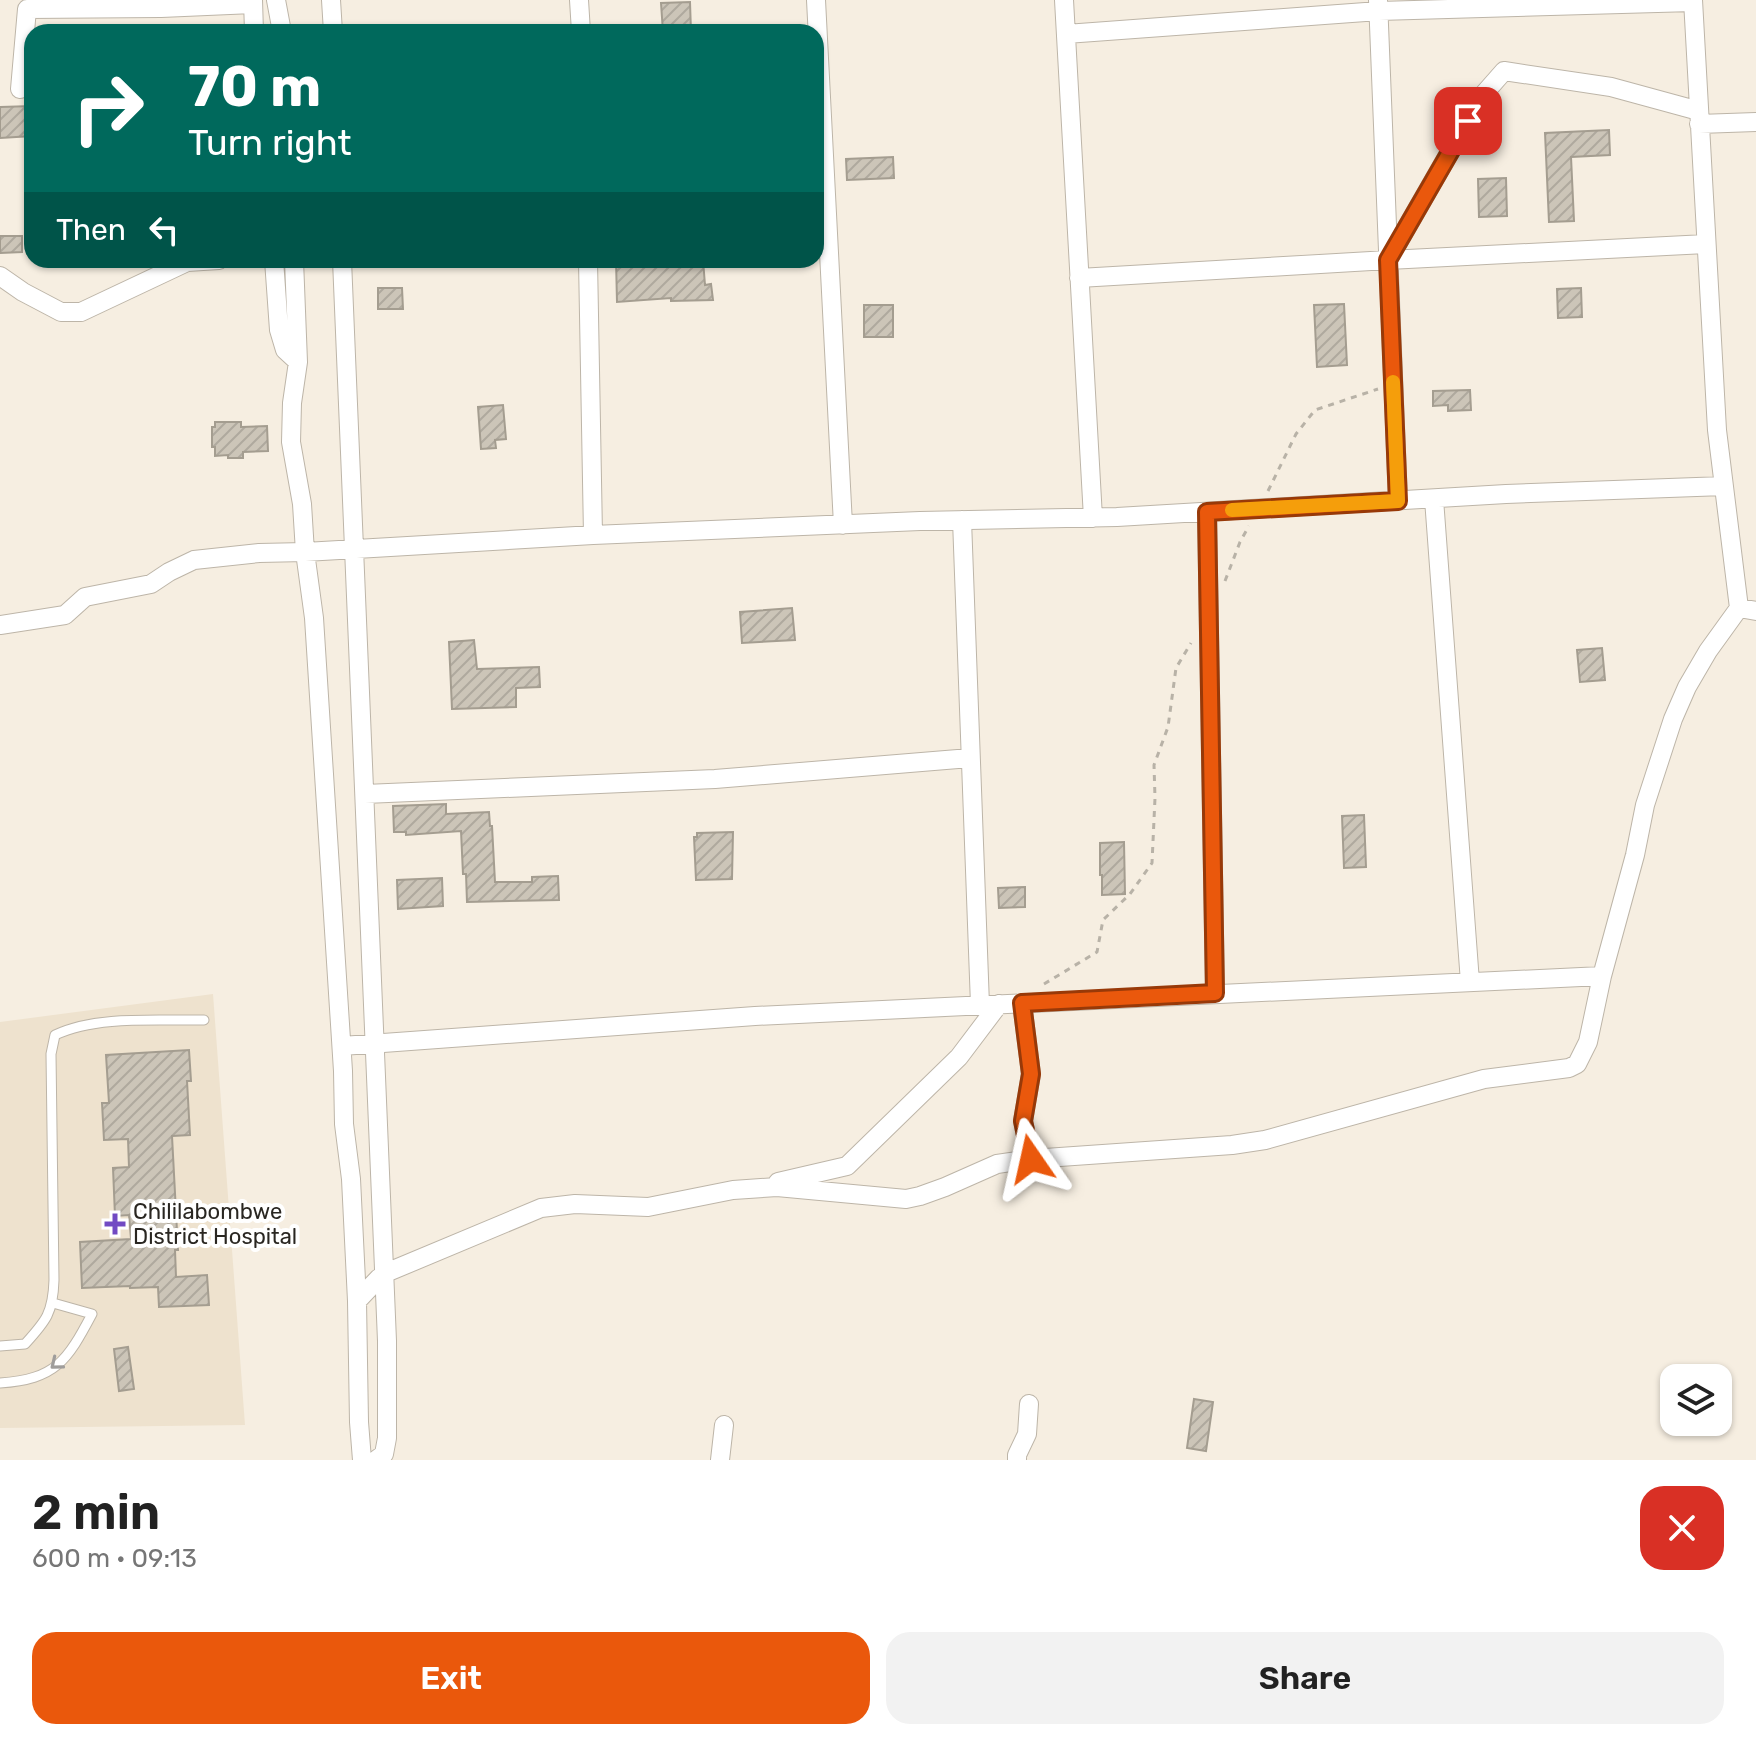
<!DOCTYPE html>
<html lang="en">
<head>
<meta charset="utf-8">
<style>
  :root { --surface:#fff; --page:#f2f2f2; --text:#222; --muted:#767676; --accent:#ea580c }
  body { margin:0; font-family:Rubik,sans-serif; background:var(--page); color:var(--text); height:100vh; display:flex; flex-direction:column; font-size:30px; white-space:nowrap }
  * { box-sizing:border-box; margin:0 }
  p { font-size:26px; color:var(--muted) }
  .icon { flex:none; width:44px; height:44px; fill:none; stroke:currentColor; stroke-width:2; stroke-linecap:round; stroke-linejoin:round }
  .map { position:relative; height:1460px; overflow:hidden }
  .drawer { display:flex; flex-direction:column; background:var(--surface); flex:1 }
  .drawer>* { flex:none }
  .hud { position:absolute; left:24px; top:24px; width:800px; height:244px; border-radius:24px; box-shadow:0 2px 6px #0004; background:#00695c; color:#fff; overflow:hidden }
  .fabs { position:absolute; left:1660px; top:1364px; display:grid; gap:16px }
  .fabs a { display:grid; place-items:center; width:72px; height:72px; border-radius:16px; background:var(--surface); box-shadow:0 2px 6px #0004; font-size:40px }
  .pin { position:absolute; display:grid; place-items:center; width:68px; height:68px; color:#fff; margin:-34px; border-radius:16px; box-shadow:0 4px 12px #0006 }
  .me { position:absolute; width:88px; margin:-44px; rotate:349deg; stroke-linejoin:round; filter:drop-shadow(0 0 6px #0008) }
  .turn { display:flex; align-items:center; gap:28px; height:168px; padding:0 32px; font-size:36px }
  .turn .icon { width:104px; height:104px; stroke-width:2.5 }
  .turn b { display:block; font-size:56px; line-height:68px }
  .then { display:flex; align-items:center; height:76px; padding:0 32px; background:#0003; gap:16px; font-size:30px }
  .round { display:grid; place-items:center; flex:none; width:84px; height:84px; border-radius:24px; background:var(--page) }
  .headline { display:flex; align-items:center; justify-content:space-between; height:136px; padding:0 32px }
  h1 { font-size:48px; font-weight:600; line-height:60px }
  .button { display:flex; gap:16px; margin-top:auto; padding:16px 32px }
  .button a { flex:1; height:92px; border-radius:24px; background:var(--accent); color:#fff; font-size:32px; font-weight:600; line-height:92px; text-align:center }
  .button a+a { background:var(--page); color:var(--text) }
  .map>svg:first-child { display:block }
  .built { fill:#eee2ce }
  .building { fill:url(#building-hatch); stroke:#a49d90; stroke-width:2 }
  .lines { fill:none; stroke-linecap:round; stroke-linejoin:round }
  .service-casing { stroke:#bdb5a8; stroke-width:11 }
  .minor-casing { stroke:#bdb5a8; stroke-width:20 }
  .path { stroke:#b8b2a7; stroke-width:3; stroke-dasharray:6 6; stroke-linecap:butt }
  .service { stroke:#fff; stroke-width:9 }
  .minor { stroke:#fff; stroke-width:18 }
  .oneway { stroke:#9f9d9b }
  .route-casing { stroke:#983908; stroke-width:20 }
  .route { stroke:#ea580c; stroke-width:14 }
  .slow { stroke:#f59e0b; stroke-width:14 }
  .poi-dot { fill:#714ac3; stroke:#fff; stroke-width:3 }
  .labels { text-anchor:middle; stroke-width:8; stroke-linejoin:round; paint-order:stroke }
  .poi-label { font-size:22px; fill:#292621; stroke:#fff; text-anchor:start }
</style>
</head>
<body>
<div class="map">
<svg width="1756" height="1460" viewBox="0 0 1756 1460">
  <defs>
    <pattern id="building-hatch" width="6" height="6" patternUnits="userSpaceOnUse" patternTransform="scale(2)"><rect width="6" height="6" fill="#ccc5b8"/><path d="M-1 1l2-2M0 6l6-6M5 7l2-2" fill="none" stroke="#afa99e"/></pattern>
  </defs>
  <rect width="100%" height="100%" fill="#f6eee1"/>
  <path class="built" d="M213 994 245 1425 0 1428V1022Z"/>
  <path class="building" d="M690 2 691 32H663L661 3Z
    M32 106V136L0 138V107Z
    M1609 130 1610 155 1571 157 1574 221 1549 222 1545 133Z
    M893 157 894 178 847 180 846 159Z
    M1506 178 1507 216 1479 217 1478 179Z
    M0 236H22V252L0 253Z
    M616 260H703L705 285 711 284 713 300 671 301V298L617 302Z
    M378 288H402L403 309H378Z
    M1581 288 1582 317 1558 318 1557 289Z
    M1344 304 1347 365 1317 367 1314 305Z
    M864 305H893V337H864Z
    M1470 390 1471 410 1448 411V405L1433 406V391Z
    M503 405 506 439 495 440 496 448 481 449 478 407Z
    M215 422H241V427L267 426 268 451 243 452V458H228V455L215 456V447H212V427H215Z
    M792 608 795 640 742 643 740 612Z
    M474 640 477 669 539 667 540 687 516 688V707L452 709 449 642Z
    M1602 648 1605 680 1580 682 1577 650Z
    M446 804V814L489 812 490 826H492L495 882H532V877L558 876 559 900 467 902 466 874H463L461 831 406 835V832H394L393 806Z
    M1364 815 1366 867 1344 868 1342 816Z
    M733 832 732 879 696 880 694 837H697V833Z
    M1124 842 1125 894 1102 895V875H1100V843Z
    M442 878 443 906 398 909 397 880Z
    M1025 887V907L999 908 998 888Z
    M189 1050 191 1081H187L190 1135 172 1136 178 1250H175L176 1277 207 1275 209 1305 159 1307 158 1287 130 1288V1286L82 1288 80 1242 131 1239 129 1215 115 1216 113 1168 129 1167 128 1139 104 1140 102 1103H109L106 1055Z
    M128 1347 134 1389 119 1391 114 1349Z
    M1194 1399 1213 1402 1206 1451 1187 1448Z"/>
  <g class="lines">
    <defs>
      <path id="service" d="M0 1346 25 1344C46 1321 53 1313 54 1280L51 1054 55 1035C97 1015 158 1021 204 1020
        M0 1383C56 1379 67 1361 92 1314L53 1303"/>
      <path id="minor" d="M253 0 254 32
        M276 0 282 32
        M331 0 333 32
        M579 0 581 32
        M816 0 843 525
        M1064 0 1093 518
        M1378 0 1398 501
        M1693 0 1717 430 1739 608
        M1066 34 1379 11 1693 2
        M20 89 27 9 161 8 253 4
        M1699 124 1756 122
        M294 260 298 362
        M342 260 387 1341V1438L384 1454 376 1460
        M588 260 593 535
        M1388 260 1482 96 1504 71 1611 87 1699 111
        M0 276 23 292 61 312H81L187 262 219 260
        M1079 278 1388 260 1706 244
        M1434 499 1470 982
        M1207 512 1215 993
        M962 520 980 1005
        M0 625 65 615 85 597 151 584 169 572 194 560 259 553 305 552 302 504 291 442 292 403 298 362 285 350 279 330 274 260
        M365 794 715 779 970 758
        M1022 1003 1031 1074 1023 1121 1031 1159
        M342 1046 755 1016 1602 976
        M778 1182 847 1166 959 1057 999 1004
        M357 1301 379 1278 388 1272 541 1208 575 1204 648 1207 733 1190 777 1187 906 1199 920 1196 945 1187 997 1164 1031 1159 1232 1145 1265 1140 1484 1079 1569 1068 1577 1064 1588 1042 1602 976 1635 855 1645 805 1673 719 1687 687 1708 651 1739 608 1756 611
        M362 1460 359 1422 357 1301 351 1179 344 1124 343 1071 314 618 305 552 593 535 920 521 1117 517 1506 494 1724 486
        M720 1460 724 1425
        M1017 1460V1455L1027 1434 1029 1404"/>
    </defs>
    <use href="#service" class="service-casing"/>
    <use href="#minor" class="minor-casing"/>
    <path class="path" d="M1268 491 1296 434 1315 410 1378 389
      M1225 581 1240 542 1249 526
      M1044 984 1097 952 1103 920 1130 894 1152 863 1155 798 1154 765 1168 727 1176 668 1191 643"/>
    <use href="#service" class="service"/>
    <use href="#minor" class="minor"/>
  </g>
  <defs><path id="oneway-chevron" d="M-2-3.5L2.5 0L-2 3.5" fill="none" stroke-width="1.6" stroke-linecap="round" stroke-linejoin="round" transform="scale(2)"/></defs>
  <use class="oneway" href="#oneway-chevron" transform="translate(56 1364) rotate(141)"/>
  <g class="lines">
    <defs>
      <path id="route" d="M1031 1159 1023 1121 1031 1074 1022 1003 1215 993 1207 512 1398 501 1388 260 1468 121"/>
    </defs>
    <use href="#route" class="route-casing"/>
    <use href="#route" class="route"/>
    <path class="slow" d="M1232 510 1398 501 1393 382"/>
  </g>
  <path class="poi-dot" d="M111 1212h8v8h8v8h-8v8h-8v-8h-8v-8h8z"/>
  <g class="labels">
    <g class="poi-label">
      <text x="133" y="1219">Chililabombwe<tspan x="133" dy="25">District Hospital</tspan></text>
    </g>
  </g>
</svg>
<div class="fabs">
<a><svg class="icon" aria-label="layers" viewBox="0 0 24 24"><path d="M12 4l9 5-9 5-9-5zM3 14l9 5 9-5"/></svg></a>
</div>
<div class="pin" style="left:1468px;top:121px;background:#d93025"><svg class="icon" aria-label="arrive" viewBox="0 0 24 24"><path d="M6 21V4h12l-3 4 3 4H6"/></svg></div>
<svg class="me" style="left:1031px;top:1159px" viewBox="-20 -20 40 40"><path d="M0-17L14 15 0 8-14 15z" fill="#ea580c" stroke="#fff" stroke-width="4"/></svg>
<div class="hud">
<div class="turn"><svg class="icon" aria-label="right" viewBox="0 0 24 24"><path d="M7 20v-9h11M14 6l5 5-5 5"/></svg><div><b>70 m</b>Turn right</div></div>
<div class="then">Then<svg class="icon" aria-label="left" viewBox="0 0 24 24"><path d="M17 20v-9H6M10 6l-5 5 5 5"/></svg></div>
</div>
</div>
<section class="drawer">
<div class="headline"><div><h1>2 min</h1><p>600 m · 09:13</p></div><a class="round" style="background:#d93025;color:#fff"><svg class="icon" aria-label="close" viewBox="0 0 24 24"><path d="M6 6l12 12M18 6L6 18"/></svg></a></div>
<div class="button"><a>Exit</a><a>Share</a></div>
</section>
</body>
</html>
